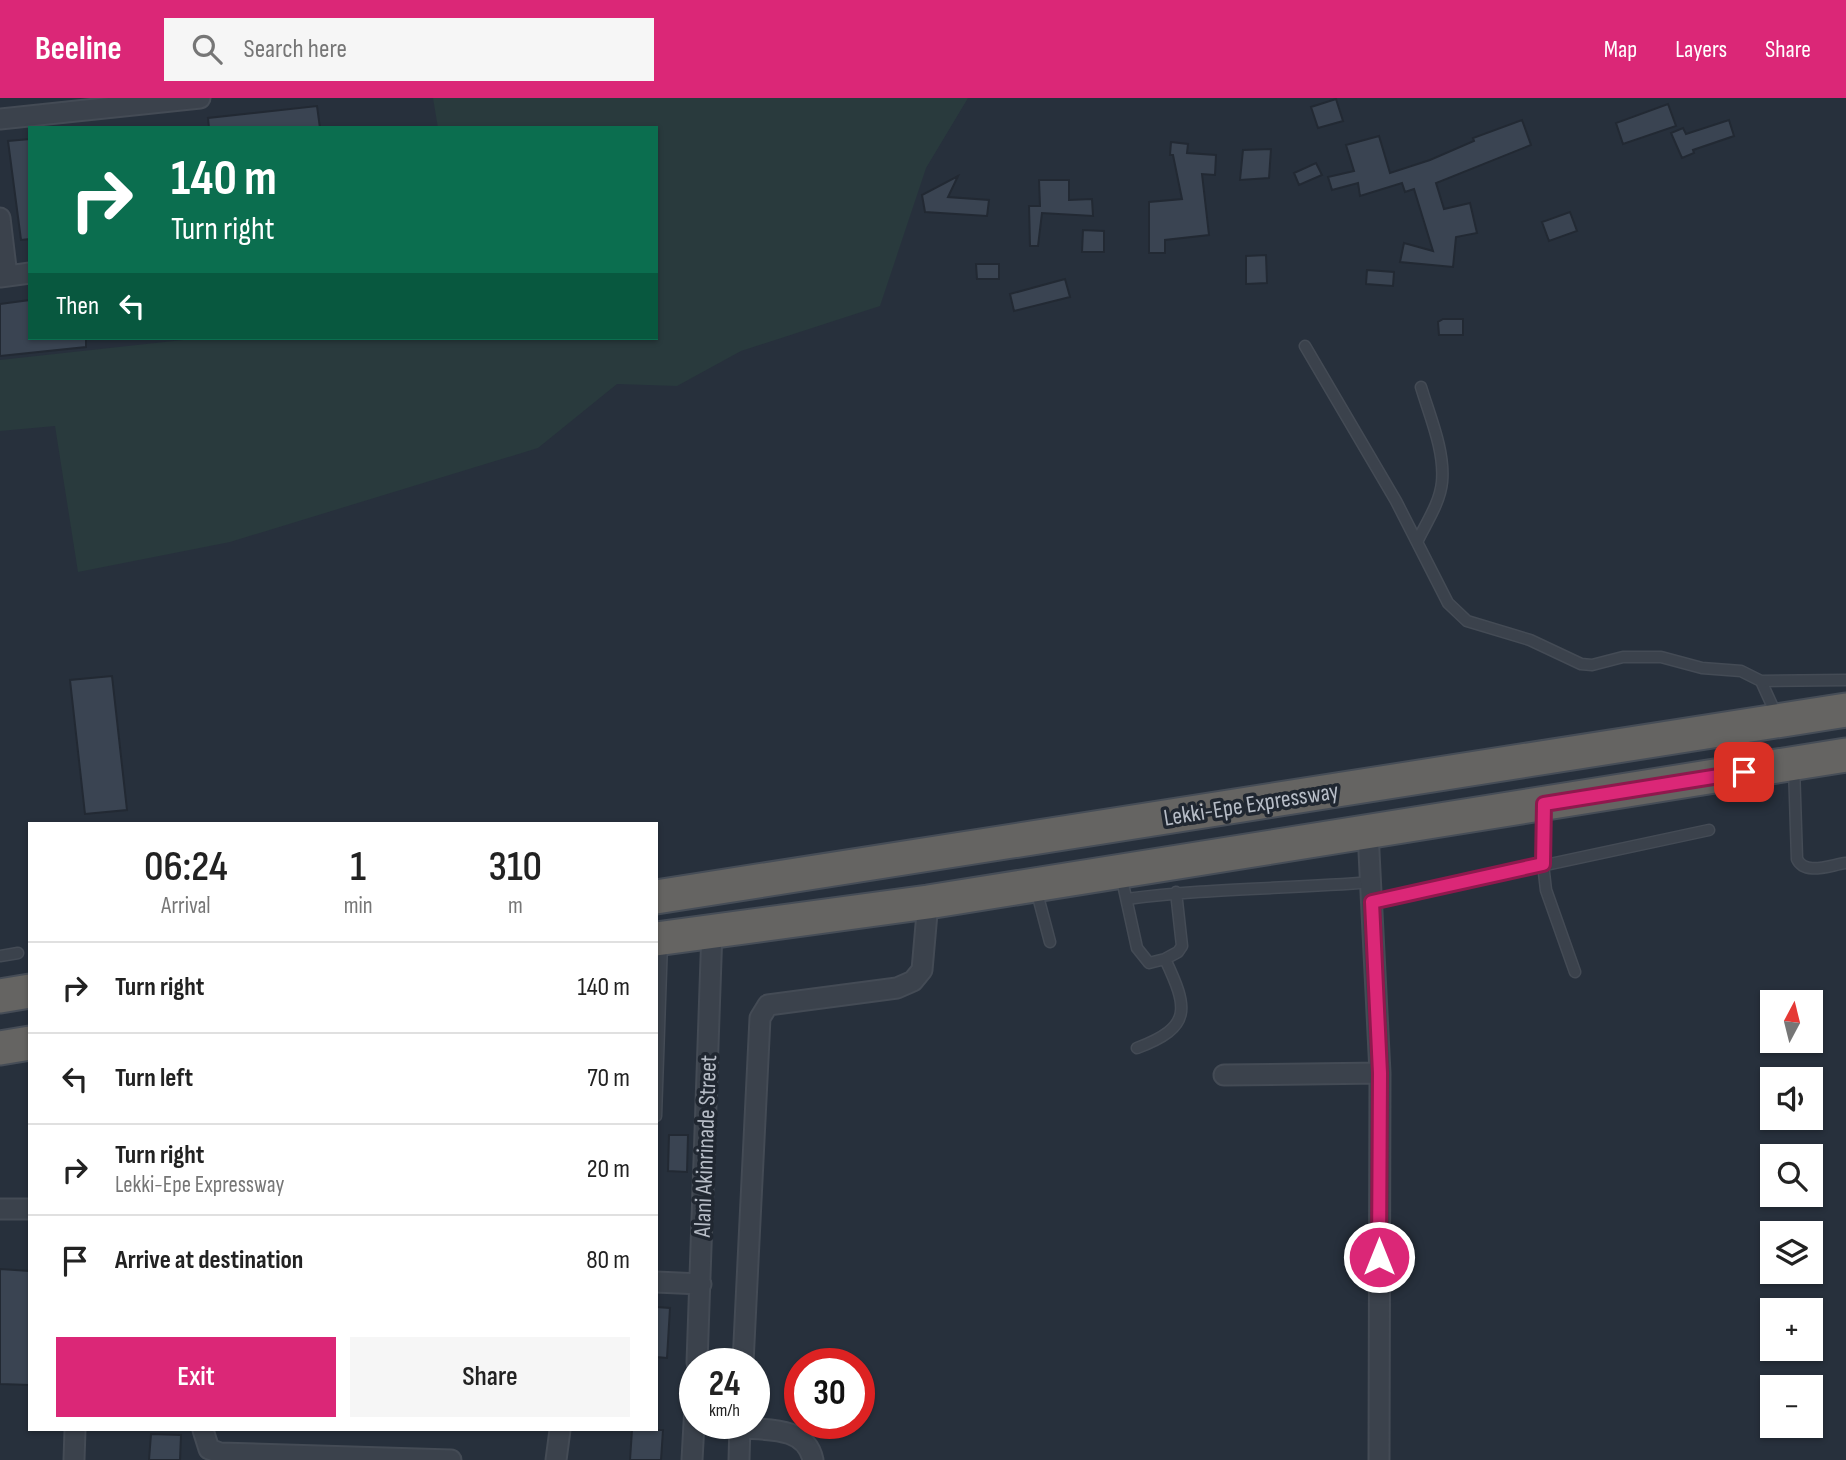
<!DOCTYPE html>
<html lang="en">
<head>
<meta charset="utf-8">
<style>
  :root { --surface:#fff; --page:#f6f6f6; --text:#222; --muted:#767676; --line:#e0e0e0; --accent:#db2777 }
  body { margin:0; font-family:"Sofia Sans Condensed",sans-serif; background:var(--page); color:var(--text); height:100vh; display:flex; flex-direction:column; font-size:26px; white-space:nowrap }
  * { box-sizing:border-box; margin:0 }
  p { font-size:23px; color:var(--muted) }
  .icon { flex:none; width:38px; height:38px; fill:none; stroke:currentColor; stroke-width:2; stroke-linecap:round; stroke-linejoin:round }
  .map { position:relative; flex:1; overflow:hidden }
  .details { position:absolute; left:28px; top:724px; width:630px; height:609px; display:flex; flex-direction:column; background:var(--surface); border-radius:0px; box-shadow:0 2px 5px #0004 }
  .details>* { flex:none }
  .hud { position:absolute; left:28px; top:28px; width:630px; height:214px; border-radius:0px; box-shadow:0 2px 5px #0004; background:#0b6e4f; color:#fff; overflow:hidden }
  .needle { width:46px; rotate:7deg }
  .controls { position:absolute; left:1760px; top:892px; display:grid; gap:14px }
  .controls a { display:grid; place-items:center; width:63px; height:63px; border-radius:0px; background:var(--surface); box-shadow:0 2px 5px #0004; font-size:35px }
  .speed { position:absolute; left:679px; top:1250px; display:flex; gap:14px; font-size:35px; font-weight:700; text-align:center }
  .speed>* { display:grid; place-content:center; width:91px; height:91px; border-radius:50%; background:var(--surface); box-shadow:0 2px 5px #0004; line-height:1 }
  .speed small { font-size:18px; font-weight:400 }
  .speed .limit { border:10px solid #d22; background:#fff; color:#111 }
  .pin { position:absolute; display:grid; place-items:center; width:60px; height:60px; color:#fff; margin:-30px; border-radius:14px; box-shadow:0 4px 10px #0006 }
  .me { position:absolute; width:77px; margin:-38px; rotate:0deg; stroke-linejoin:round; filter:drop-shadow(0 0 5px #0008) }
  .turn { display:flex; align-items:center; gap:24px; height:147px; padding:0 28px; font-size:32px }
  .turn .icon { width:91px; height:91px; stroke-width:2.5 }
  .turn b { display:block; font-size:49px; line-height:60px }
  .then { display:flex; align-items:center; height:66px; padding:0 28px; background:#0003; gap:14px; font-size:26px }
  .eta { display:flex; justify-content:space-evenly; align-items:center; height:119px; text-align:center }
  .eta b { font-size:42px; font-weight:600; line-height:49px }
  .action { display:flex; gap:14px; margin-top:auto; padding:14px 28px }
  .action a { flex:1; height:80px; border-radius:0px; background:var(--accent); color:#fff; font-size:28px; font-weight:600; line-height:80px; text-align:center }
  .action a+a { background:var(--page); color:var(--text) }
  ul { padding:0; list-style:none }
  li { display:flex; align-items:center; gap:21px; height:91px; padding:0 28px; border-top:2px solid var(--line) }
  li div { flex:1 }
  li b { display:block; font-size:26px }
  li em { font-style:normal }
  header { display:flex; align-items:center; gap:42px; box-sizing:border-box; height:98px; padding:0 35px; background:var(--accent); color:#fff }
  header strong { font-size:33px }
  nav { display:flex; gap:38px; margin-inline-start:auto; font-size:24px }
  .search { width:490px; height:63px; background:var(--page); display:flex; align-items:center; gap:18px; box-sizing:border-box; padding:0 24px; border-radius:0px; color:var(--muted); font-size:26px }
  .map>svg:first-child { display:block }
  .green { fill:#293a3d }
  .building { fill:#3a4452; stroke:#222933; stroke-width:2 }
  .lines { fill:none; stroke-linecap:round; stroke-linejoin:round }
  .service-casing { stroke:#444b55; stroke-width:13 }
  .minor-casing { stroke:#444b55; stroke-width:23 }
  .trunk-casing { stroke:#464d57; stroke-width:37 }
  .service { stroke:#3b424c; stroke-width:10 }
  .minor { stroke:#3b424c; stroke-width:19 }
  .trunk { stroke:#656462; stroke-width:33 }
  .route-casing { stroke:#8e194d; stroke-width:18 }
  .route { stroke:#db2777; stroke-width:12 }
  .labels { text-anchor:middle; stroke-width:7; stroke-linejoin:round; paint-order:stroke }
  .street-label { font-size:24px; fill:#b7bdc7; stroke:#202731 }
</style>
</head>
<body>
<header>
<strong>Beeline</strong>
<div class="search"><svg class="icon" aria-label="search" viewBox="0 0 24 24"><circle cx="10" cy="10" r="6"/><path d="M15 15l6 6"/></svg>Search here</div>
<nav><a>Map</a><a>Layers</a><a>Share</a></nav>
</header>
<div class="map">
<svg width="1846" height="1362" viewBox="0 0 1846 1362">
  <rect width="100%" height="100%" fill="#27303c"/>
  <path class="green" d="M433 0H968L926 70 880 208 741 253 677 288 617 286 538 350 230 444 78 474 55 328 0 333V262L201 240H656V30H438Z"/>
  <path class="building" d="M1336 1 1343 23 1318 30 1311 9Z
    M1668 6 1676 28 1623 46 1616 25Z
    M317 8 320 30H209L208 20Z
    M1522 22 1531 47 1436 85 1444 111 1470 105 1477 135 1456 139 1453 169 1400 164 1404 145 1433 153 1414 91 1405 94 1402 85 1360 98 1358 85 1332 92 1328 79 1354 73 1346 47 1379 38 1390 75 1430 62 1474 43 1473 40Z
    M1729 22 1734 38 1693 52 1694 55 1682 60 1671 35 1683 30 1686 36Z
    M30 41V141L21 142 8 43Z
    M1171 44 1188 46 1187 55 1216 57 1215 77 1202 76 1209 137 1165 142V155H1149V104L1182 101 1173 57H1170Z
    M1271 51 1269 80 1240 82 1243 52Z
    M1316 65 1322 77 1299 87 1294 75Z
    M958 78 948 99 989 102 987 118 925 114 922 97Z
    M1039 82H1069V102L1092 101 1093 118 1042 115 1038 148H1030L1029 108H1040Z
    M1570 114 1577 133 1549 143 1542 124Z
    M1083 132 1104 133V154H1082Z
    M1266 157 1267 185 1246 186V158Z
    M976 166H999V181H977Z
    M1367 172 1394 174 1393 188 1366 186Z
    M1065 181 1070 199 1014 213 1010 196Z
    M30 202V240H86V249L0 258V206Z
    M1443 221H1463V237H1439L1438 224Z
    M112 578 127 712 85 716 70 582Z
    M669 1037H688L687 1074 668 1073Z
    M0 1171 30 1173V1287L0 1286Z
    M656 1209 670 1210 667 1260 656 1259Z
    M632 1332H663L661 1362H630Z
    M151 1336 181 1337 180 1362H149Z"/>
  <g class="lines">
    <defs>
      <path id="service" d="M1305 248 1396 403 1448 505 1467 523 1530 542 1581 566 1592 567 1623 559H1661L1702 570 1741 573 1761 583 1776 616
        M1417 444C1426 425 1440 405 1442 384 1445 353 1430 319 1421 289
        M1761 583 1846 582
        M1794 669 1797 761C1805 778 1830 767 1846 765
        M1544 712 1543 766 1546 792 1575 874
        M1121 777 1137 850 1149 865 1165 861C1188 910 1193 929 1137 950
        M1036 791 1050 844
        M1127 801C1208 790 1290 791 1371 784
        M1372 804 1709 732
        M0 858 18 855
        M1165 861 1178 854 1182 848 1176 794
        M656 1018 662 844"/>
      <path id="minor" d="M0 21 200 0
        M0 120 7 178
        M0 179 30 175
        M1368 734 1380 975 1379 1362
        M1224 977 1380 975
        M0 1111H30
        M656 1184 701 1186
        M697 1265 712 832
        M743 1265 760 920 768 907 897 890 913 883 922 872 928 804
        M740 1330C767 1332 806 1328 813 1362
        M203 1332 209 1351 220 1355 451 1362
        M74 1362 75 1332
        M556 1362 560 1332
        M692 1362 695 1307
        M739 1362 740 1325"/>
      <path id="trunk" d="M656 799 1846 612
        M656 841 928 804 1846 657
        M0 898 30 893
        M0 950 30 945"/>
    </defs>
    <use href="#service" class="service-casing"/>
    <use href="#minor" class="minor-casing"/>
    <use href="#trunk" class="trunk-casing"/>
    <use href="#service" class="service"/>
    <use href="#minor" class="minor"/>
    <use href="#trunk" class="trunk"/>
  </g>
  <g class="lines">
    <defs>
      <path id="route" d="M1379 1159 1380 975 1372 804 1543 766 1544 706 1744 674"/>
    </defs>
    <use href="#route" class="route-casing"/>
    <use href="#route" class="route"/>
  </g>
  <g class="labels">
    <g class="street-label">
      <text transform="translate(1251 706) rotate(-9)" y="8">Lekki-Epe Expressway</text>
      <text transform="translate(705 1048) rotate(-88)" y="8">Alani Akinrinade Street</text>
    </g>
  </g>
</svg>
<div class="controls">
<a><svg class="needle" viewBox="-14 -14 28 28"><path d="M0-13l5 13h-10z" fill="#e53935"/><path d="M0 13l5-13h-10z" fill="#767676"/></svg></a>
<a><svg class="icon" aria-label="sound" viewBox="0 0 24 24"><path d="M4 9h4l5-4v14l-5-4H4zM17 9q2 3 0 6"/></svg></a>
<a><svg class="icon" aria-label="search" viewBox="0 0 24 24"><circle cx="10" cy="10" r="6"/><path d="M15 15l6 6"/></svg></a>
<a><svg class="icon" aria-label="layers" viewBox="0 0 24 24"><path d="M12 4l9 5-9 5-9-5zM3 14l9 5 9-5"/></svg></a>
<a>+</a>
<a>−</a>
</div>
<div class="speed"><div>24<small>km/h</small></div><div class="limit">30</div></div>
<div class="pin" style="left:1744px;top:674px;background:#d93025"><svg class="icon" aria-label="arrive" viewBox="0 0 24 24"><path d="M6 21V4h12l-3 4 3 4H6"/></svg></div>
<svg class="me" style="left:1379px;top:1159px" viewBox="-20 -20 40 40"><circle r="17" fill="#db2777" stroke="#fff" stroke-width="3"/><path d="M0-11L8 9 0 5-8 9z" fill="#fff"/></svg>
<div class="hud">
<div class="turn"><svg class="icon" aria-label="right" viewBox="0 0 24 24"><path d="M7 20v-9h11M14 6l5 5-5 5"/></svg><div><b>140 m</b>Turn right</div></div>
<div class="then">Then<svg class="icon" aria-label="left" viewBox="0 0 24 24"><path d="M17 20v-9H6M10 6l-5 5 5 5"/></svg></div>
</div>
<section class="details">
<div class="eta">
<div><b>06:24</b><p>Arrival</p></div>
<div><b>1</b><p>min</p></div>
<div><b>310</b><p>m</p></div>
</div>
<ul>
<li><svg class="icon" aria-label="right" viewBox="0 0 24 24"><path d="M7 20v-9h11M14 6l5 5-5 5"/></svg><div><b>Turn right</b></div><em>140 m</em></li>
<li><svg class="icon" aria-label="left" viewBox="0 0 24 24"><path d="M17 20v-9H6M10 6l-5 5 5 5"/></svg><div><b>Turn left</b></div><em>70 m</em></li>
<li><svg class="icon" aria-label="right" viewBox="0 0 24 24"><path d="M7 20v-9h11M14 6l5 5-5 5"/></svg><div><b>Turn right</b><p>Lekki-Epe Expressway</p></div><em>20 m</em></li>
<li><svg class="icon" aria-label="arrive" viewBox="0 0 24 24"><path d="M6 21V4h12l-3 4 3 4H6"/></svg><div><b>Arrive at destination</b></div><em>80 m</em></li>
</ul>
<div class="action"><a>Exit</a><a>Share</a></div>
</section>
</div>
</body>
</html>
